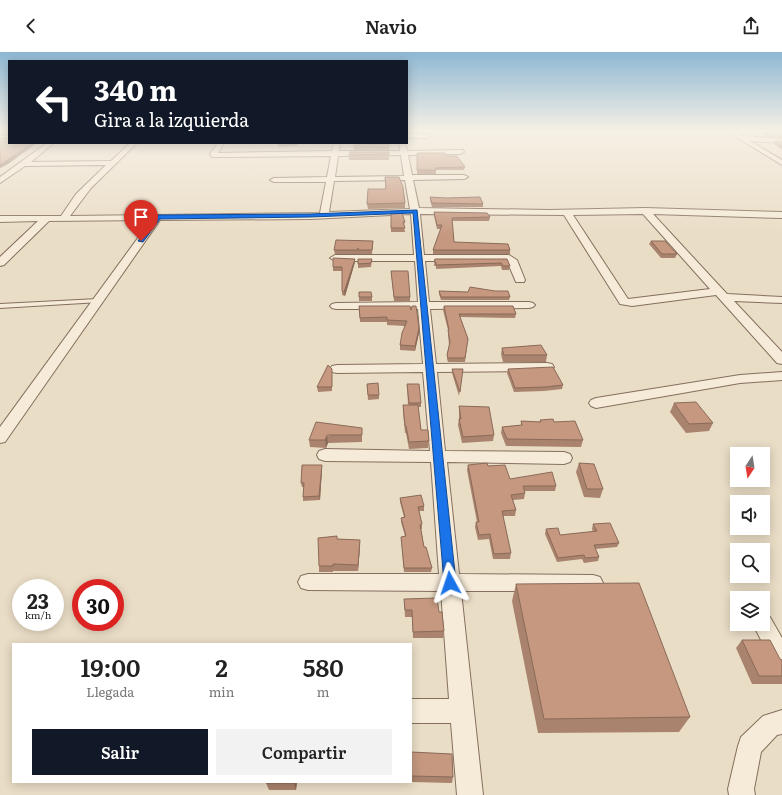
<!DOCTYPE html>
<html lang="es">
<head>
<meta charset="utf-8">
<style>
  :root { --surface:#fff; --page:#f2f2f2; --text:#222; --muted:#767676; --accent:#111827 }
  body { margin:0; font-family:Literata,serif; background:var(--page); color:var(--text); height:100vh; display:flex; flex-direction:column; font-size:15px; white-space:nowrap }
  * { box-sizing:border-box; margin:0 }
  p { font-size:13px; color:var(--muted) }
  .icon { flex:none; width:22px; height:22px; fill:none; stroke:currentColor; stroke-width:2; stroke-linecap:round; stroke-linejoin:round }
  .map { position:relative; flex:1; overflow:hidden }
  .panel { position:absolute; left:12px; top:591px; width:400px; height:140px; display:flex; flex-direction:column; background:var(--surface); border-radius:0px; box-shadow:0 2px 10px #0003 }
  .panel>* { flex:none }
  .banner { position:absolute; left:8px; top:8px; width:400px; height:84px; border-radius:0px; box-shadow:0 2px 10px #0003; background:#111827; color:#fff; overflow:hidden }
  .needle { width:26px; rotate:192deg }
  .tools { position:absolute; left:730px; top:395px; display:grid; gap:8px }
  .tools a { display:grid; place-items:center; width:40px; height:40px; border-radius:0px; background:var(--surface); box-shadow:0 2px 10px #0003; font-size:20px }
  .speed { position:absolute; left:12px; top:527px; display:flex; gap:8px; font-size:20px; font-weight:700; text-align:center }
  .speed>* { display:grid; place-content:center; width:52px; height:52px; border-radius:50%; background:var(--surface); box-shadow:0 2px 10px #0003; line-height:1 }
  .speed small { font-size:10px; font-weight:400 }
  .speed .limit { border:6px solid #d22; background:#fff; color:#111 }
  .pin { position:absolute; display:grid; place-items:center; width:34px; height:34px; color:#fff; margin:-41px -17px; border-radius:50% 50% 50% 0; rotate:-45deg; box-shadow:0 0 4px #0007 }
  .pin .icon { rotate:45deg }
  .me { position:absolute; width:44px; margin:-22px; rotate:355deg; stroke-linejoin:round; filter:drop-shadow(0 0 3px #0008) }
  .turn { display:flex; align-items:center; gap:14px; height:84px; padding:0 20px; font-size:18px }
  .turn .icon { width:52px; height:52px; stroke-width:2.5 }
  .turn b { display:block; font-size:28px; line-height:34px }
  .eta { display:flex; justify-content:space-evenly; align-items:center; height:68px; text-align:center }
  .eta b { font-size:24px; font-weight:600; line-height:28px }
  .primary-button { display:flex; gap:8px; margin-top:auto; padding:8px 20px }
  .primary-button a { flex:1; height:46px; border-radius:0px; background:var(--accent); color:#fff; font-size:16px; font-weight:600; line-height:46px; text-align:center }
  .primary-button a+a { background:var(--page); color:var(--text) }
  header { display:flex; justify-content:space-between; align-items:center; height:52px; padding:0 20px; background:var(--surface); font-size:18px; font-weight:600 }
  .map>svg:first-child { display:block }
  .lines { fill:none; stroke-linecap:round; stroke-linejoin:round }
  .lane-casing { stroke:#846f5d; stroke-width:2 }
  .street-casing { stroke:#846f5d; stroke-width:2 }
  .lane { fill:#f6ebd8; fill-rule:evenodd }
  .street { fill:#f6ebd8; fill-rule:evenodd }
  .wall { fill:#a9836d }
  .shaded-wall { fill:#8a6a59 }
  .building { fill:#c5987f; stroke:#8a6a59 }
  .route { fill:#1a73e8; stroke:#114b97 }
</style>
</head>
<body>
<header><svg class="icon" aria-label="back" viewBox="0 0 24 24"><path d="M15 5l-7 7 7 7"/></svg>Navio<svg class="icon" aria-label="share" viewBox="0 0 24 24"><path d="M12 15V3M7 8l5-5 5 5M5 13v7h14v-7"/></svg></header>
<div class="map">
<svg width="782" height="743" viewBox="0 0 782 743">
  <rect width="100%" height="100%" fill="#eaddc6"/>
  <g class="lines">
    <defs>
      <path id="lane" d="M98 247 101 249 100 250 0 256V252Z"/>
      <path id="street" d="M728 80H736L742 84 782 87V91L750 89 782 108V113Z
        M407 82H427L430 84 427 86H407Z
        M0 84H9V88H0Z
        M47 91H54L31 110 111 109 130 91H137L91 136 70 164 320 161 326 130H274L270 128 274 126 327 125 331 104 212 105 210 102 218 91H224L218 101 332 99 334 91 340 92 339 99H400L399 91H405L407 99 463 98 464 100 460 102 408 103 412 123H464L468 125 464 127 413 128 419 156 549 158 645 156 782 160V166L653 162 727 242 782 245V251L734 249 782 300V312L777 311 716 243 632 254 620 252 564 163 420 162 424 203H509L517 208 525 228 524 230H516L507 209H425L429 250H529L533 251 535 253 533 255 529 256 430 257 436 312 547 311 552 312 554 315 552 318 547 319 437 320 445 399 564 400 570 402 572 406 570 410 564 412 447 410 459 522 593 523 600 525 603 531 600 537 593 539H461L483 743H457L451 671H411V647H449L441 539 308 538 301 536 298 530 301 524 308 522H439L431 410 325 409 319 407 317 403 319 399 325 397 430 399 423 320 337 321 332 320 330 317 332 314 337 313 423 312 418 257H336L332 256 330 254 332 252 336 251 418 250 415 209H335L330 206 335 203H414L411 162 311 167 160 168 5 390 0 391V375L151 168 49 169 4 213 0 214V205L38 169 0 170V164H61L76 142 106 113 25 114 0 131V125ZM401 103 404 124 335 125 338 104ZM405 128 410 157 329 160 334 129ZM643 162 710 237 628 247 573 163Z
        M782 320V328L740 331 596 356 591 354 589 351 591 348 596 346 740 323Z
        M763 563 770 565 782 586V617L774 614 753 572H763Z
        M782 658V682L777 683 761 700 754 737 755 743H729L728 737 738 694 741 685 763 664Z"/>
    </defs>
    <use href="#lane" class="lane-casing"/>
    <use href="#street" class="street-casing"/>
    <use href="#lane" class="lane"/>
    <use href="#street" class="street"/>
  </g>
  <path class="wall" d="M0 80H9V83H0Z
    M760 80H782V86L765 84Z
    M775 89H782V98L774 92Z
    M227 91H248V92H227Z
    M278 91H299L297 94 278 95Z
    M389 92V98H354V95Z
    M389 100V108H349V103Z
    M417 101 447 104 465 115 464 118H436V122H417Z
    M385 125 405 151V156L368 157 367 152 386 137Z
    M430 145 483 152V155H432L430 148Z
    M434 160 490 165 489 169H452L454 190 510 198V202H433V198L441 177H437L434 164Z
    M391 161 405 170 404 173 405 180H391Z
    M373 189 372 202H358V200V202H335L334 198Z
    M651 189 677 202 675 206H661L649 192Z
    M355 207V210L345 244 342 243V219H333V215Z
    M358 207H372L371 215 358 216Z
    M435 207H507L510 214 509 218H502L501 214 436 217V214H434Z
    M391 219 410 245V249H394Z
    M439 239 510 245 509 248H441L439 242Z
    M359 240 372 245V249H359Z
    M359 254 411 258 419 276V281L415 299 400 298V293L405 274 387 273V270H360Z
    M444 254 516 262 515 266 460 265 468 287 465 310H448L447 307V303L449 293 448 282V278L443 258Z
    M502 296 547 303 546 310H503L501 302Z
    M332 317V339L318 340 317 335Z
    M452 317H463L459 344 452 321Z
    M508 317 563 333 562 337 544 339 514 340 507 321Z
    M367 332 379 343V347L368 348Z
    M407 332 421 351V355H418L421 378 429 389 428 396 409 397 406 381H405L403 359V353H408Z
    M674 351 713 371 709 379 686 381 670 360Z
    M459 354 494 383 493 389 462 391 458 373 459 367Z
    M540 368 554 370 583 388 581 395 506 394 501 381 502 375 521 373V369L540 370Z
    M362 376V390L328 391 326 396 310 395 309 388Z
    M579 411 603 437 600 446 584 445 576 420Z
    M468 413 488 414 510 427 556 434 555 439H525V441L524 447 513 448 516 458 515 464H503L511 501 510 507H493L489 487 478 488 475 475 476 470H477L467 418Z
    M322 417 320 448 303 449V445L304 435H302L301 431Z
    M400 446 424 454V459H419L422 472V477H421L424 495 432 516 431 520H404L401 485 405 484 401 470V466L404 465 400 450Z
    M593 472 619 491 617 495 595 497 599 505 598 509 584 511 582 507 557 510 545 482 546 477 560 483 593 480 592 477Z
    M337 487 360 488V494L358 519H333V520H319V514Z
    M516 532 690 665 679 680 538 681 512 549Z
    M404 547 439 560 444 579 443 586H413L412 565H405Z
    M742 588 782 608V632H752L736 596Z
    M411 700 453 725 452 731 411 730Z
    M297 730 296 738H269L266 731Z"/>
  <path class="shaded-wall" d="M32 91H37L8 112 0 116V113Z
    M355 207V210L345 244 344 240Z
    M419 276V281L415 299V294Z
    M327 383 328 391 326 396 325 388Z
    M322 413V417L320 448 319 444Z
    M360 488V494L358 519V513Z
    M294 730H297L296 738 294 731Z"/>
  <path class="building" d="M764 80H782V83L766 82Z
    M9 82V91H32L0 113V86H9Z
    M775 89H782V95Z
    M278 91H298L297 92H278Z
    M389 92V95H354V93Z
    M350 100H389V102L349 103Z
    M417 101H445L447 104H457L465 115 435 116 436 118H417Z
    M385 125H399L403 135 405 151 367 152 368 137H386Z
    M430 145 446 146 480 145 483 152 432 151Z
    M434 160 487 161 490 165 452 166 454 190 508 192 510 198H433L442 173H437Z
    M391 161H402L405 170H403L405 176H391Z
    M336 188 373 189 372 198H358V196L357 198H334Z
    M651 189H665L677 202H662Z
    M333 206 355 207 344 240 342 239V215H333Z
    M358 207H372L371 211 358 212Z
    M435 207H507L510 214H503L501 211 436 213V210H434Z
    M391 219H408L410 245H394Z
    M470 235 495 239H508L510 245H441L439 239 468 240Z
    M359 240H371L372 245H359Z
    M359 254H410L411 258 412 254H416L419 276 415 294 400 293 402 281 407 269 387 268V265L360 266Z
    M444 254H513L516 262H459L468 287 465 306H448L447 303 450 290 448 278H449Z
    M541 293 547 303H504L502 296Z
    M328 313 332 317V335H317Z
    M553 315 563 333 545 335 515 336 508 317Z
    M452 317H463L460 340Z
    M378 331 379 343H368L367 332Z
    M407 332H419L421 351H409Z
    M696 350 713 371 689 372 674 351Z
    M403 353H418L421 378H428L429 389 409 390 406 374H405Z
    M459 354 489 355 494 383 463 385 459 367H461Z
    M553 367 554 370 575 369 583 388 507 387 502 375 522 373 521 369 541 370 540 368Z
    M316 370 362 376V383H327L325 388H309Z
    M487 411 488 414 505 413 510 427 552 420 556 434H523L525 441 511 443 516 458 502 459 511 501 494 502 490 482 479 483 476 470H479L468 413Z
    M579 411 594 412 603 437H587Z
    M302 413H322L319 444 303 445 304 431H301Z
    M421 443 424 454 418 455 422 472 420 473 424 495H426L432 516H404L401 485 406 484 401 466 405 465 400 446Z
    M610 471 619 491 594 493 599 505 585 506 584 503 558 506 546 477 558 476 560 483 597 479 593 472Z
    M337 484V487L360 488 358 513 333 512V514H319L318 486Z
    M639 531 690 665 544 667 516 532Z
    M437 546 439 560H442L444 579 413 580 412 558H405L404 547Z
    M742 588H770L780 607 782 608V624H759Z
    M411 700 452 702 453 725 411 724Z
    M266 730H294V731H266Z"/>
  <linearGradient id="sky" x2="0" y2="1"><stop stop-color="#8eb8d4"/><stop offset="0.43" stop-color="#f6f0e5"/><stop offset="1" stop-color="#f6f0e5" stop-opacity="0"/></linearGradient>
  <rect width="782" height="184" fill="url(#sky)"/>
  <path class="route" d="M417 158 456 531 455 534 450 536 446 534 444 531 413 161 310 165 160 167 143 190 138 189 156 164 158 163 310 162Z"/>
</svg>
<div class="tools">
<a><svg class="needle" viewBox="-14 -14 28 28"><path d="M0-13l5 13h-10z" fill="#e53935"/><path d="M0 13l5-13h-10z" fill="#767676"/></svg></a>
<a><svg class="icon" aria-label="sound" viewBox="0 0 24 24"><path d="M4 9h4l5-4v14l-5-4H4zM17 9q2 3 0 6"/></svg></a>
<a><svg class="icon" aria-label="search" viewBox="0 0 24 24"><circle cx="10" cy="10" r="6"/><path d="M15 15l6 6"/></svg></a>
<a><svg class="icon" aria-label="layers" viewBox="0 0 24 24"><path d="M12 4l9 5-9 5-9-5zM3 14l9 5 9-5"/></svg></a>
</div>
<div class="speed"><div>23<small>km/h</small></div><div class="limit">30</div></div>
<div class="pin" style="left:141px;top:189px;background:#d93025"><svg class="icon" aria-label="arrive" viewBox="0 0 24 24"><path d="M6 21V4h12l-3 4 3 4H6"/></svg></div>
<svg class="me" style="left:450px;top:531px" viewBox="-20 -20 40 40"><path d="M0-17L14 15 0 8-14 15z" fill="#1a73e8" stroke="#fff" stroke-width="4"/></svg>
<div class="banner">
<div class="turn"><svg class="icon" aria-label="left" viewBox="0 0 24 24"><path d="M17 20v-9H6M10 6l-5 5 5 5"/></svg><div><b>340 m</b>Gira a la izquierda</div></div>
</div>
<section class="panel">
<div class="eta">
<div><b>19:00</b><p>Llegada</p></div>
<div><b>2</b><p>min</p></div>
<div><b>580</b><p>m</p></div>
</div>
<div class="primary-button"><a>Salir</a><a>Compartir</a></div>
</section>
</div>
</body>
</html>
